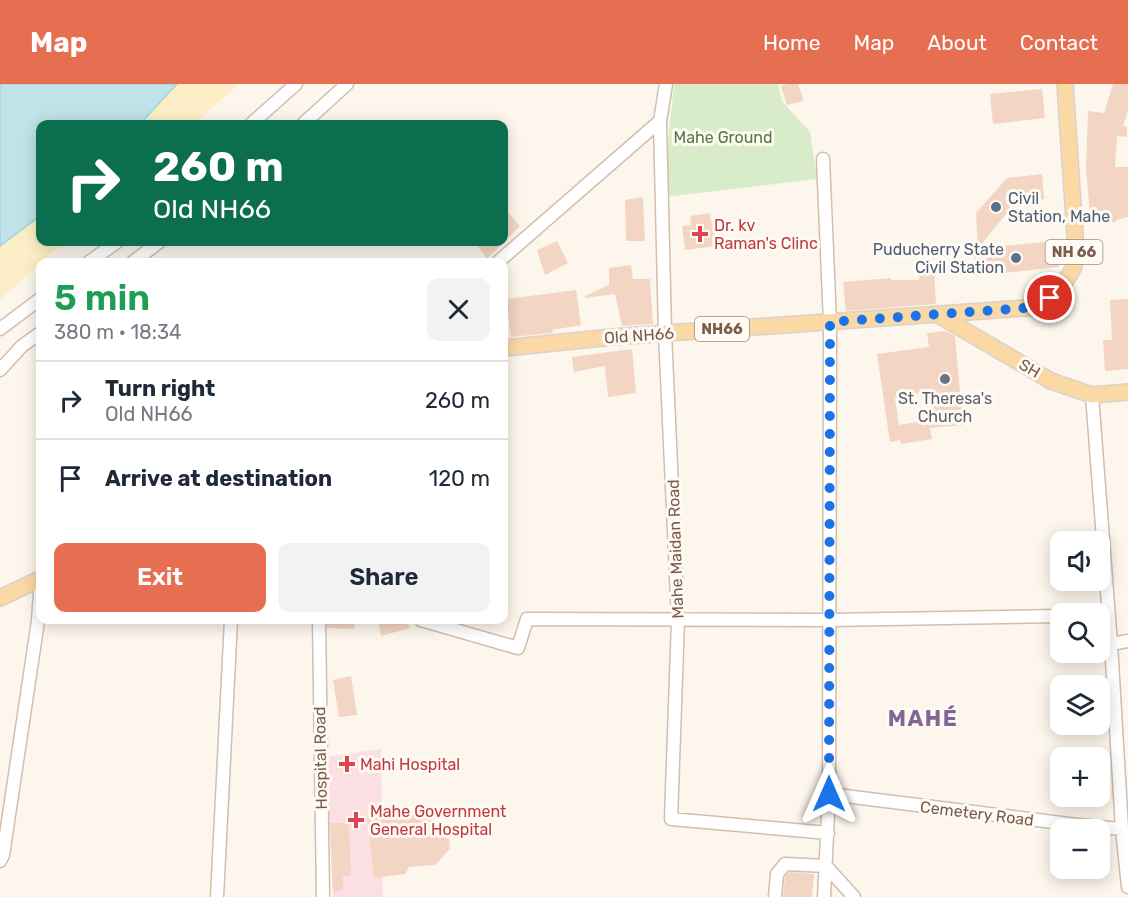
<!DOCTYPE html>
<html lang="en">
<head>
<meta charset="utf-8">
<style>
  :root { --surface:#fff; --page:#f2f2f3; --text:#1f2937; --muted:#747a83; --line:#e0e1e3; --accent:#e76f51 }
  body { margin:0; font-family:Rubik,sans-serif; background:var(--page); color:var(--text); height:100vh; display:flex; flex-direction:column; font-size:22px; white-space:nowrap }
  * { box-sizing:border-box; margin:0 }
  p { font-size:20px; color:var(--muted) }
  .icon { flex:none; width:33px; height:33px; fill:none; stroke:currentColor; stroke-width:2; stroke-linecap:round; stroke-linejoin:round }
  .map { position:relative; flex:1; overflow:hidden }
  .side { position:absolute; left:36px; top:174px; width:472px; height:366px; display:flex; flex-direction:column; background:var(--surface); border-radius:12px; box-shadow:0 3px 15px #0003 }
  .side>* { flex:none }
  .hud { position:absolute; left:36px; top:36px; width:472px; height:126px; border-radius:12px; box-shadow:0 3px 15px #0003; background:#0b6e4f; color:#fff; overflow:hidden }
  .buttons { position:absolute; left:1050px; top:447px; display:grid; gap:12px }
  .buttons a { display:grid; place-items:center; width:60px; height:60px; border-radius:12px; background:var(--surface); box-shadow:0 3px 15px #0003; font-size:30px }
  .pin { position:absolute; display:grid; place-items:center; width:51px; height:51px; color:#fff; margin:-26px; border:3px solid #fff; border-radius:50%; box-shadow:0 2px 6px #0007 }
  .me { position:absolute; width:66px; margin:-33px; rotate:0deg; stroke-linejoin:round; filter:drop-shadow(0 0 4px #0008) }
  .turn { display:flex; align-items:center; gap:21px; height:126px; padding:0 18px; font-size:27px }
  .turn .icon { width:78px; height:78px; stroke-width:2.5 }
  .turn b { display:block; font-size:42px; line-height:51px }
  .round { display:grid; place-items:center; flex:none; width:63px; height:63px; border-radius:12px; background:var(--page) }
  .head { display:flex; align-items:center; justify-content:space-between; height:102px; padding:0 18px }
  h1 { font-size:36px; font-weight:600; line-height:45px; color:#1e9e55 }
  .cta { display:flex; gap:12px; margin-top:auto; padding:12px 18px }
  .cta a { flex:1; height:69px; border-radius:12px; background:var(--accent); color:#fff; font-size:24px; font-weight:600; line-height:69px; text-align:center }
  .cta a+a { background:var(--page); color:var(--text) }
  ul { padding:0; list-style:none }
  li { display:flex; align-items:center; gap:18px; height:78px; padding:0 18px; border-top:2px solid var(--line) }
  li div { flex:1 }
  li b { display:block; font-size:22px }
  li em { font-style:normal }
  header { display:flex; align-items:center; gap:36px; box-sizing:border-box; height:84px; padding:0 30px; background:var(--accent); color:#fff }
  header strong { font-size:28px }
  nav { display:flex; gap:33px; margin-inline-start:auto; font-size:21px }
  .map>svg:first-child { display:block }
  .medical { fill:#fbdfe3 }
  .green { fill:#d8ecc9 }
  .sand { fill:#fcefc7 }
  .water { fill:#bfe3e8; stroke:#a5d3da; stroke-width:1.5 }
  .building { fill:#f3d5c3; fill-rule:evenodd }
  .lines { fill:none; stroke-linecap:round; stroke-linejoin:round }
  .minor-casing { stroke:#d1beb0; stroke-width:15 }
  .major-casing { stroke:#dad1cd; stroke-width:18 }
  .minor { stroke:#fff; stroke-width:12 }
  .major { stroke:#fbd9a5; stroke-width:15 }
  .route { stroke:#1a73e8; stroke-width:10; stroke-dasharray:0 18 }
  .service-dot { fill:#5c6f8a; stroke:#fffaf3; stroke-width:2 }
  .health-dot { fill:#e0444e; stroke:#fffaf3; stroke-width:2 }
  .worship-dot { fill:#6b7280; stroke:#fffaf3; stroke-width:2 }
  .labels { text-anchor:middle; stroke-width:6; stroke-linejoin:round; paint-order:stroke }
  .shield { fill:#fffaf3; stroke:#a28b7f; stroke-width:1.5 }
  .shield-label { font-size:15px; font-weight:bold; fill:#7a5c4d }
  .park-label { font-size:16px; fill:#537a41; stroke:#fffaf3 }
  .service-label { font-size:16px; fill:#4e5e75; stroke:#fffaf3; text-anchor:start }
  .health-label { font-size:16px; fill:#be3a42; stroke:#fffaf3; text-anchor:start }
  .street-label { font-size:16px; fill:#7a5c4d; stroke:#fffaf3 }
  .worship-label { font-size:16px; fill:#5b616d; stroke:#fffaf3 }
  .district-label { font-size:22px; font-weight:bold; letter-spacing:1.5px; fill:#846695; stroke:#fffaf3 }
</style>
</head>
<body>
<header>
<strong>Map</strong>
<nav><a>Home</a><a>Map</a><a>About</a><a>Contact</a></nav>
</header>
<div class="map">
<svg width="1128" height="813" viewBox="0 0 1128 813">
  <rect width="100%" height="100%" fill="#fdf6ec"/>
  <path class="medical" d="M381 665 383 813H333L326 673Z"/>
  <path class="green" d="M674 0H778L782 17 810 48 817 95 665 113 666 79Z"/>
  <path class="sand" d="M177 0H239L194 40H140Z
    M40 132V158H64L0 216V162Z"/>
  <path class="water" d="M0 0H177L140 40H40V132L0 162Z"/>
  <path class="building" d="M787 0H798L804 17 787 21 781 2Z
    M1113 0H1128V27L1123 42 1127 43V53L1117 52 1115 83H1128V133L1116 136V138L1091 140 1086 85 1088 27 1104 29Z
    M1042 5 1045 34 993 40 990 10Z
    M1042 90 1044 115 1016 118 978 164 976 129 1007 94Z
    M643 113 645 157H626L625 116Z
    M504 124 520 142 487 175 475 158H504Z
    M710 129 711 138 721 137 724 161 685 166 682 142 691 141 690 132Z
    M557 157 568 179 545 191 537 166Z
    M1055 157 1059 183 976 192 973 165Z
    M631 181 633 195H650L653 240 622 242 615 210 585 214V212L609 201V184Z
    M934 188 936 220 846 227 843 198 891 194V196H919L920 189Z
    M576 206 581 241 552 246 553 249 511 253 506 215Z
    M1128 215V285L1105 287 1103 256H1112L1110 216Z
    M946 247 955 252 963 341 930 344 932 355 901 360 900 356 890 358 877 270 929 263 927 249ZM933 307 935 335 899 341 895 314H899V312Z
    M632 265 636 309 608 313 605 282 574 288 572 273Z
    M327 536H355L354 545 327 544Z
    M378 536H407L410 544 381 552Z
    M351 592 357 631 339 633 333 596Z
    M416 726 417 736 430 734 448 745 450 765 435 781 409 783 405 790 374 794 367 731Z
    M330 739H349L351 792H343V806L333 808Z
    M789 788 814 790 812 813H783L785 793Z"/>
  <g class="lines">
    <defs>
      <path id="minor" d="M666 0 660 37 665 249 678 536 671 735 828 749
        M251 40 296 0
        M303 40 347 0
        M823 75 830 238 829 710 824 813
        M89 178 117 158
        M133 178 159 158
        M498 178 660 37
        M0 245 40 215
        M0 286 22 262 40 249
        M319 536 323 813
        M421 536 518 564 527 535 829 536 1060 532
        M1111 560 1128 557
        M829 710 1077 741 1122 745 1111 560 1092 311
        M1122 745 1128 803
        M0 777 3 771 38 537 40 509
        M217 813 231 536
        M775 813 777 790 785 780 826 782 854 813"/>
      <path id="major" d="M940 232 1051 297 1092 311 1128 308
        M504 264 612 253 1039 223 1061 205 1074 183 1075 151 1065 0
        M0 514 40 495"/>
    </defs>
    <use href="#minor" class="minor-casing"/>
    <use href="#major" class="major-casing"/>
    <use href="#minor" class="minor"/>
    <use href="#major" class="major"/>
  </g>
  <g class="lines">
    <path class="route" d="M829 710 830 238 1039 223 1050 214"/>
  </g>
  <g class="service-dot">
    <circle cx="996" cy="123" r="6"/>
    <circle cx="1016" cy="174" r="6"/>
  </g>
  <g class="health-dot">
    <path d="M697 141h6v6h6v6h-6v6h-6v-6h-6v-6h6z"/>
    <path d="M344 671h6v6h6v6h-6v6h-6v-6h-6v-6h6z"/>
    <path d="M353 727h6v6h6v6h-6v6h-6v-6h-6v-6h6z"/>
  </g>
  <circle class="worship-dot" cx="945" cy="295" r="6"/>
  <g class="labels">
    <g class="shield">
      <rect x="1045.5" y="156" width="57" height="24" rx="4.5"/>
      <rect x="695" y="233" width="54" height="24" rx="4.5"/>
    </g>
    <g class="shield-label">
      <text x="1074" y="173">NH 66</text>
      <text x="722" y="250">NH66</text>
    </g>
    <g class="park-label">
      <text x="723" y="59">Mahe Ground</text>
    </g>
    <g class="service-label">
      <text x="1008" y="120">Civil<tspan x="1008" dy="18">Station, Mahe</tspan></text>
      <text x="1004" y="171" text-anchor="end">Puducherry State<tspan x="1004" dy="18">Civil Station</tspan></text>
    </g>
    <g class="health-label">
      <text x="714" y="147">Dr. kv<tspan x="714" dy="18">Raman's Clinc</tspan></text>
      <text x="360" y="686">Mahi Hospital</text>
      <text x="370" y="733">Mahe Government<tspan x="370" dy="18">General Hospital</tspan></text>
    </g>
    <g class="street-label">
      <text transform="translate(639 251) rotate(-4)" y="6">Old NH66</text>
      <text transform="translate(1030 284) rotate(30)" y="6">SH</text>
      <text transform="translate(675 465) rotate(-92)" y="6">Mahe Maidan Road</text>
      <text transform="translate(320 674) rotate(-91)" y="6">Hospital Road</text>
      <text transform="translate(977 729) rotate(7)" y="6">Cemetery Road</text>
    </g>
    <g class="worship-label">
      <text x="945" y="320">St. Theresa's<tspan x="945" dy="18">Church</tspan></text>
    </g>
    <g class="district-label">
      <text x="923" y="642">MAHÉ</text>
    </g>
  </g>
</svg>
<div class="buttons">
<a><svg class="icon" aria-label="sound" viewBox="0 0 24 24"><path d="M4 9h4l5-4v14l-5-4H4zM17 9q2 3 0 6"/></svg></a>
<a><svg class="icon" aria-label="search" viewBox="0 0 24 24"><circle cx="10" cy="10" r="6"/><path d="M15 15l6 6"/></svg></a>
<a><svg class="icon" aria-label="layers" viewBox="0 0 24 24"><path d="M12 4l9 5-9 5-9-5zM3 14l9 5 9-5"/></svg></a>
<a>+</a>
<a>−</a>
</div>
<div class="pin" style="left:1050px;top:214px;background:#d93025"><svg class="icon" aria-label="arrive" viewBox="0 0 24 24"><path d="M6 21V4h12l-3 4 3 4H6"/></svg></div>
<svg class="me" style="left:829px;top:710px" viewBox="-20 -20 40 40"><path d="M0-17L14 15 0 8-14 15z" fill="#1a73e8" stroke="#fff" stroke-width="4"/></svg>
<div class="hud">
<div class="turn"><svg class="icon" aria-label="right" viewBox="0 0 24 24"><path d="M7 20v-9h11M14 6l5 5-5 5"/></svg><div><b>260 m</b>Old NH66</div></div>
</div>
<section class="side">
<div class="head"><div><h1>5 min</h1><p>380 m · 18:34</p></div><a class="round"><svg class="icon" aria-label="close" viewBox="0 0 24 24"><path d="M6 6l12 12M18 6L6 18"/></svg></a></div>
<ul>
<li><svg class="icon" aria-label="right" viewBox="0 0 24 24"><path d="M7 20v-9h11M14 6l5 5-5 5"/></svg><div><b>Turn right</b><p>Old NH66</p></div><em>260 m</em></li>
<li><svg class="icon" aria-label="arrive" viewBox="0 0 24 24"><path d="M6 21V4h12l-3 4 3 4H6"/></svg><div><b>Arrive at destination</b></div><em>120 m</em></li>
</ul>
<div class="cta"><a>Exit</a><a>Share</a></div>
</section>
</div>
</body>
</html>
